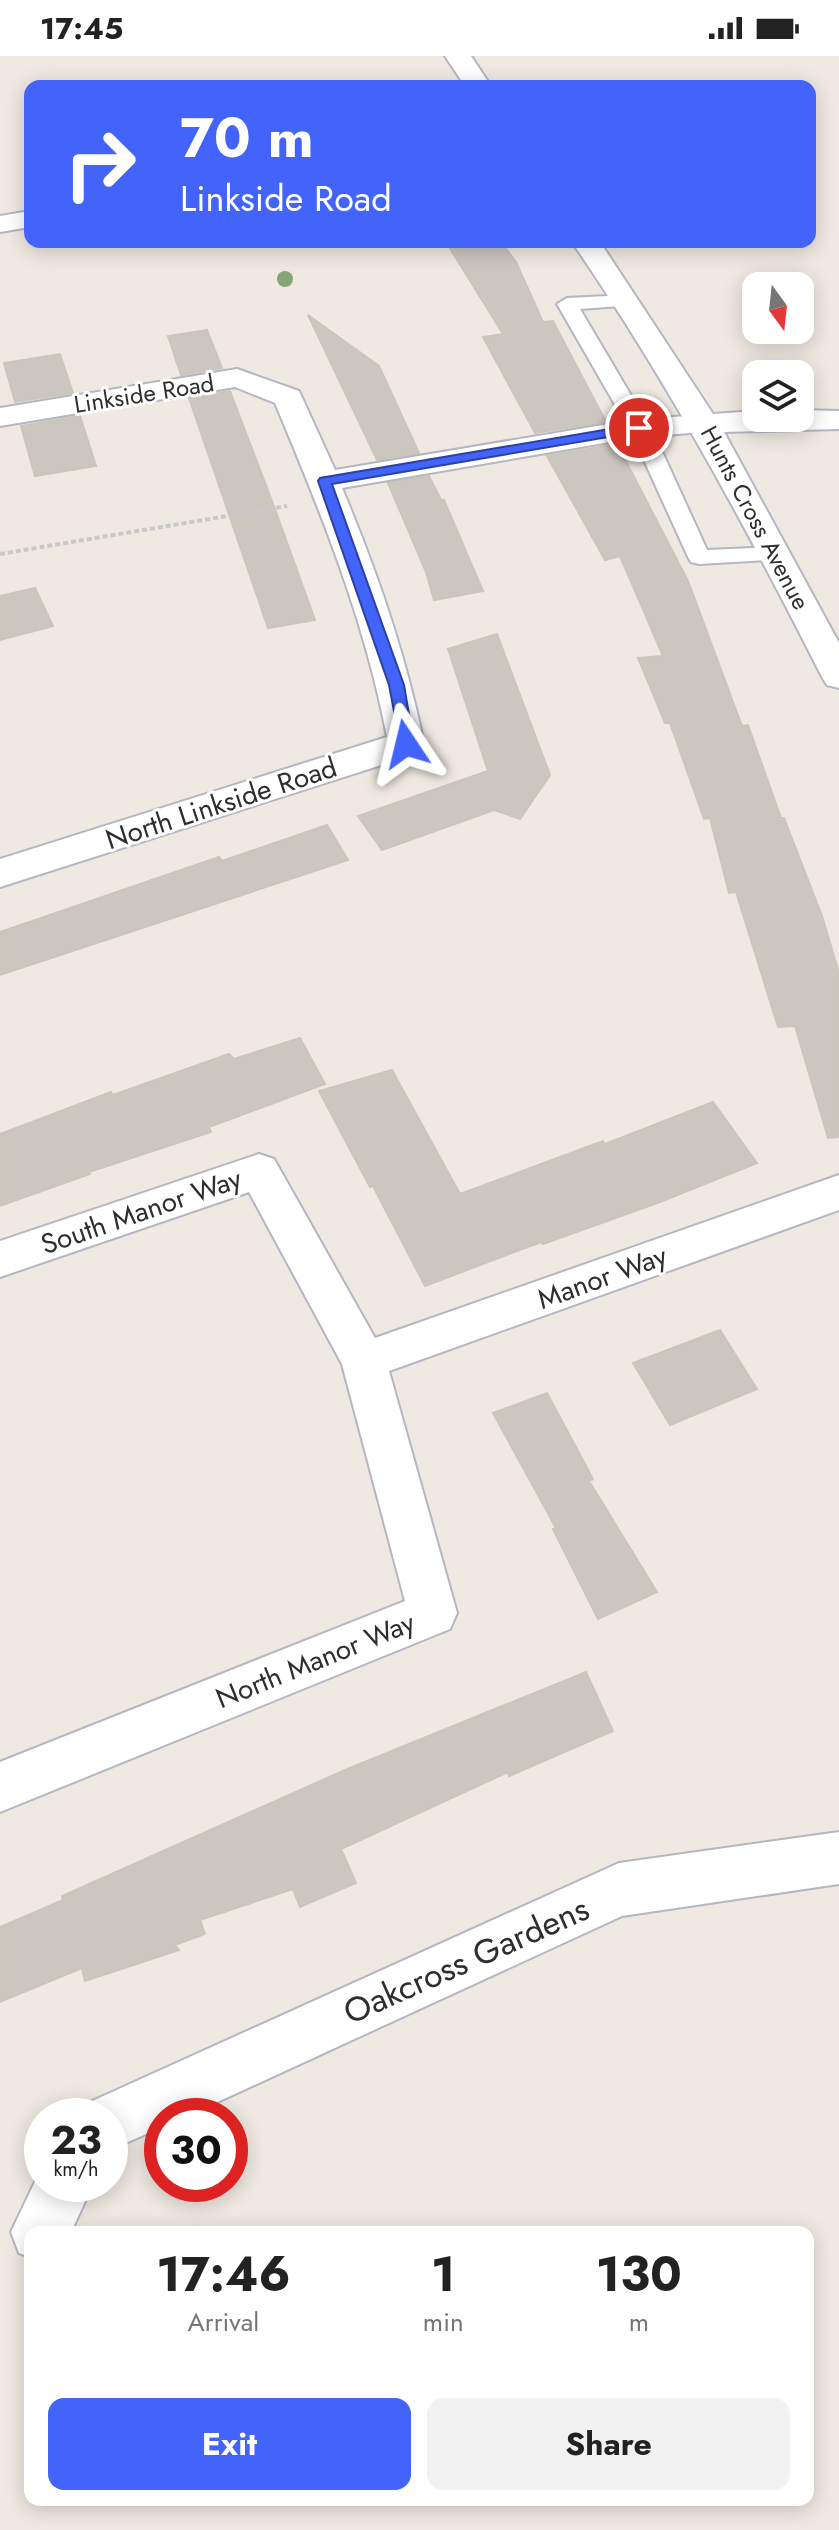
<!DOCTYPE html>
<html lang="en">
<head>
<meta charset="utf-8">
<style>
  :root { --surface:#fff; --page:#f2f2f2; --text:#222; --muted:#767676; --accent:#4264fb }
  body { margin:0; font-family:Jost,sans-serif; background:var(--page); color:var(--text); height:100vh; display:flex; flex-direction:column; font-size:30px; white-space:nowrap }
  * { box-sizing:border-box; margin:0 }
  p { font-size:26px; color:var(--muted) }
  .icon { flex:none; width:44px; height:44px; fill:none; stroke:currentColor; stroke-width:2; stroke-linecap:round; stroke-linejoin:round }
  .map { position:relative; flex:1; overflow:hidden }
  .details { position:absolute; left:24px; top:2170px; width:790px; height:280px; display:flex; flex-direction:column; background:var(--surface); border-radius:16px; box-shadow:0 4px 20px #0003 }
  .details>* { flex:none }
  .guide { position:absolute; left:24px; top:24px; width:792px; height:168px; border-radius:16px; box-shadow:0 4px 20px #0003; background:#4264fb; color:#fff; overflow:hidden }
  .needle { width:52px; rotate:165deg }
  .tools { position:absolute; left:742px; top:216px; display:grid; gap:16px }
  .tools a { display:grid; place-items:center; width:72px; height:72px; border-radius:16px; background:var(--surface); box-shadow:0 4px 20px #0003; font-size:40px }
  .speed { position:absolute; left:24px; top:2042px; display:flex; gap:16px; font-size:40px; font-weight:700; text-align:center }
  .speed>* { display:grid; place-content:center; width:104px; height:104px; border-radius:50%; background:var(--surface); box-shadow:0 4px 20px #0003; line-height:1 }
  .speed small { font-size:20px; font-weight:400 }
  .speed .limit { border:12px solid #d22; background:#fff; color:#111 }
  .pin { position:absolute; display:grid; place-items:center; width:68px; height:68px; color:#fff; margin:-34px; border:4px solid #fff; border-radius:50%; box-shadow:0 2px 8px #0007 }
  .me { position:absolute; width:88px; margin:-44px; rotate:350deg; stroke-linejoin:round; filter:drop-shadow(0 0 6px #0008) }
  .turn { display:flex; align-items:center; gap:28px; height:168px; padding:0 24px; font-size:36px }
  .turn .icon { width:104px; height:104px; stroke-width:2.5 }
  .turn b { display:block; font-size:56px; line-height:68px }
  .eta { display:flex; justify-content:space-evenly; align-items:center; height:136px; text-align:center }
  .eta b { font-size:48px; font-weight:700; line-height:56px }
  .action { display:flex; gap:16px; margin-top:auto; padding:16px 24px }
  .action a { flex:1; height:92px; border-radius:16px; background:var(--accent); color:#fff; font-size:32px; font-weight:700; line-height:92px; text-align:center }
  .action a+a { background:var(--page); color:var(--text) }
  .status { display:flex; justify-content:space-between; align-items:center; height:56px; padding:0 40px; background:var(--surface); direction:ltr }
  .status svg { height:22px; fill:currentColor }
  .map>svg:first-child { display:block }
  .building { fill:#cbc7bf; stroke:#cbc5ba; stroke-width:2 }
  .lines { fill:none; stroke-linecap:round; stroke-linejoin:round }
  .lane-casing { stroke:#b4b7c1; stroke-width:4 }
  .street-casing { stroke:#b4b7c1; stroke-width:4 }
  .secondary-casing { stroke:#b4b7c1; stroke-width:4 }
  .path { stroke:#c9c9c9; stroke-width:4; stroke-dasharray:5 3; stroke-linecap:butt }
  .lane { fill:#fff; fill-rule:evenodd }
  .street { fill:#fff; fill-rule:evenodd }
  .secondary { fill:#fff; fill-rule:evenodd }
  .tree { fill:#84a574 }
  .route { fill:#4264fb; stroke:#2b41a3; stroke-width:2 }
  .labels { text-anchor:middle; stroke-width:6; stroke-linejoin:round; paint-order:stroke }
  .far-street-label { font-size:24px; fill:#2e2e2e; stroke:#fff }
  .street-label { font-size:28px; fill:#2e2e2e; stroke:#fff }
  .near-street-label { font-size:34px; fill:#2e2e2e; stroke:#fff }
</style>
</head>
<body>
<div class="status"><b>17:45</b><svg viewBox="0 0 49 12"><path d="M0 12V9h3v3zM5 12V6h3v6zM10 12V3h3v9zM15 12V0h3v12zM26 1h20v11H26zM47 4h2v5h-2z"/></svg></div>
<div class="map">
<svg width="839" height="2474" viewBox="0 0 839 2474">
  <rect width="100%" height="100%" fill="#efe9e1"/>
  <path class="building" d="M446 186H501L516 206 543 266 553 265 606 366 535 377 483 281 503 278Z
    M308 259 379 310 419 397 377 404Z
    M207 274 222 312 181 319 168 280Z
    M60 298 73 337 15 346 4 307Z
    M230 335 272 445 315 564 268 572 189 342Z
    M80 360 96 410 35 420 21 370Z
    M617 388 688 525 742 670 748 669 781 762H784L822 860 839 917V1081L828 1082 795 970 778 971 736 836 729 837 710 762 704 763 670 667H665L638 602 663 600 620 500 605 504 547 400Z
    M429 420 441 444H444L483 535 434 544 426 516 388 427Z
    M35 532 53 570 0 584V540Z
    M497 578 550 719 520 763 494 754 382 794 358 760 488 715 448 593Z
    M327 769 348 804 0 919V876L219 801 222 805Z
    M300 982 325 1028 209 1071 211 1076 89 1116 90 1118 0 1150V1078L111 1036 113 1039 229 998 234 1003Z
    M392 1014 460 1138 603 1085 605 1088 713 1046 757 1107 660 1146 543 1188 541 1186 425 1230 373 1130 370 1131 319 1035Z
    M720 1274 757 1333 670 1369 633 1307Z
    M547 1337 593 1423 589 1425 657 1536 598 1563 553 1473 556 1472 493 1357Z
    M586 1616 613 1675 509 1720 508 1716 341 1793 356 1827 300 1851 293 1833 200 1864 205 1878 175 1889 179 1894 85 1925 82 1912 0 1946V1871L63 1844 62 1840 345 1714Z"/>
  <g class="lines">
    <defs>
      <path id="lane" d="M628 239 635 241 638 245 635 249 580 253 655 380 707 494 777 491 785 493 788 498 785 503 699 508 691 506 688 501 633 380 557 248 567 242Z"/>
      <path id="street" d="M30 155V171L0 176V160Z
        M237 313 299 335 335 414 639 363 705 359 716 361 720 368 716 375 639 381 342 432C377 515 406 599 424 688L419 697 0 831V803L387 681C365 565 321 456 275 347L235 331 0 370V352Z
        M259 1098 274 1103 375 1282 839 1119V1154L389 1315 457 1557 450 1573 0 1756V1706L405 1545 342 1308 249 1136 0 1221V1185Z
        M839 1776V1828L622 1860 187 2060H162V2071L110 2094V2060H84L90 2046 619 1807Z
        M42 2111V2128H93L71 2176H30V2201L19 2197 11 2176Z"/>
      <path id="secondary" d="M445 0H471L491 30H465Z
        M572 186H600L713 358 756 355V362H800V354L839 355V373L724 376 839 587V632L827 629 822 621C746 471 667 324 572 186Z"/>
    </defs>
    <use href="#lane" class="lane-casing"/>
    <use href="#street" class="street-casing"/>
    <use href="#secondary" class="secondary-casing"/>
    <path class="path" d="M0 498 287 450"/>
    <use href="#lane" class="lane"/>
    <use href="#street" class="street"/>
    <use href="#secondary" class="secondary"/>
  </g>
  <circle class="tree" cx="285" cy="223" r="8"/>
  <path class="route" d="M639 368 644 369V375L332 428 404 629 414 688 406 693 401 692 389 629 318 425 320 422Z"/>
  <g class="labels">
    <g class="far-street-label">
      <text transform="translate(144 338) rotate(-9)" y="8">Linkside Road</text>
      <text transform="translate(755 462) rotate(62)" y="8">Hunts Cross Avenue</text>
    </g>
    <g class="street-label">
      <text transform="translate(221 747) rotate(-18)" y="10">North Linkside Road</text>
      <text transform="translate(141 1155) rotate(-19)" y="10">South Manor Way</text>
      <text transform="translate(602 1221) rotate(-20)" y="10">Manor Way</text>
      <text transform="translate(315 1604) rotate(-22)" y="10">North Manor Way</text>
    </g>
    <g class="near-street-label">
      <text transform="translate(466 1904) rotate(-24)" y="12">Oakcross Gardens</text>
    </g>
  </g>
</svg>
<div class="tools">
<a><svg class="needle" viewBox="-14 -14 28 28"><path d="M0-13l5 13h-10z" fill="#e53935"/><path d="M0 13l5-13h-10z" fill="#767676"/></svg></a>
<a><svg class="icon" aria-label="layers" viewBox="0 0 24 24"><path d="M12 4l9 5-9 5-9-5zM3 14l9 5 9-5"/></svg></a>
</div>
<div class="speed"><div>23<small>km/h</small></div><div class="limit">30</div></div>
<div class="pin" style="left:639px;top:372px;background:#d93025"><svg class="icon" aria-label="arrive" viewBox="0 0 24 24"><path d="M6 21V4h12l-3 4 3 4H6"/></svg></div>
<svg class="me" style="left:406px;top:688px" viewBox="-20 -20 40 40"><path d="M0-17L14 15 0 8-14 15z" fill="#4264fb" stroke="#fff" stroke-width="4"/></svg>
<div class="guide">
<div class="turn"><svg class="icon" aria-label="right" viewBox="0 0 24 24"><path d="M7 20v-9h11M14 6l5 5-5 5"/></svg><div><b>70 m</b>Linkside Road</div></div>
</div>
<section class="details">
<div class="eta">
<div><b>17:46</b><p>Arrival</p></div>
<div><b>1</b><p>min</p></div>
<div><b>130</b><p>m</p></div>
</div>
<div class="action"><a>Exit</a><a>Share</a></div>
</section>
</div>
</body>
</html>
